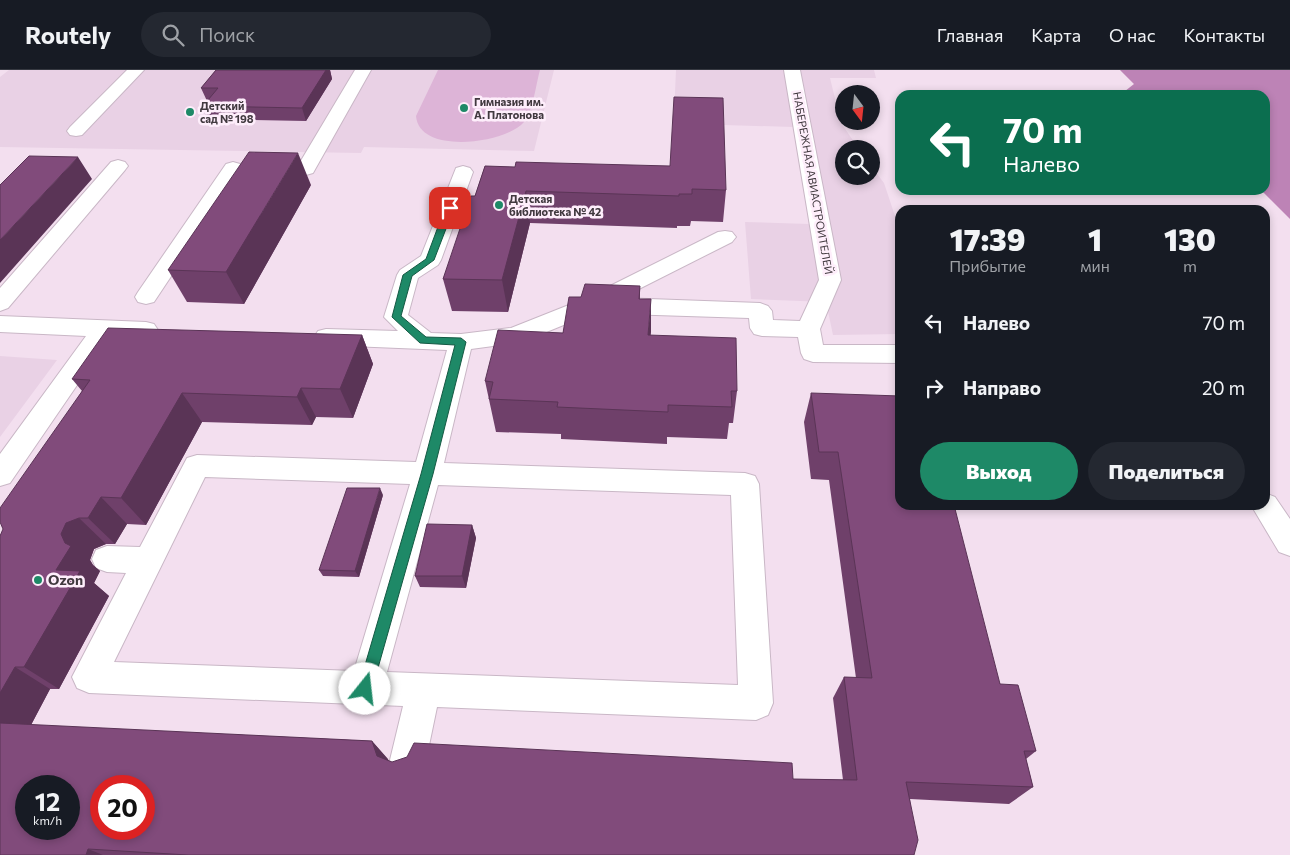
<!DOCTYPE html>
<html lang="ru">
<head>
<meta charset="utf-8">
<style>
  :root { --surface:#171b24; --page:#242831; --text:#f1f3f6; --muted:#9ea1a6; --line:#363941; --accent:#1e8967 }
  body { margin:0; font-family:Commissioner,sans-serif; background:var(--page); color:var(--text); height:100vh; display:flex; flex-direction:column; font-size:19px; white-space:nowrap }
  * { box-sizing:border-box; margin:0 }
  p { font-size:16px; color:var(--muted) }
  .icon { flex:none; width:28px; height:28px; fill:none; stroke:currentColor; stroke-width:2; stroke-linecap:round; stroke-linejoin:round }
  .map { position:relative; flex:1; overflow:hidden }
  .details { position:absolute; left:895px; top:135px; width:375px; height:305px; display:flex; flex-direction:column; background:var(--surface); border-radius:15px; box-shadow:0 2px 8px #0003 }
  .details>* { flex:none }
  .guide { position:absolute; left:895px; top:20px; width:375px; height:105px; border-radius:15px; box-shadow:0 2px 8px #0003; background:#0b6e4f; color:#fff; overflow:hidden }
  .needle { width:32px; rotate:165deg }
  .buttons { position:absolute; left:835px; top:15px; display:grid; gap:10px }
  .buttons a { display:grid; place-items:center; width:45px; height:45px; border-radius:50%; background:var(--surface); box-shadow:0 2px 8px #0003; font-size:25px }
  .speed { position:absolute; left:15px; top:705px; display:flex; gap:10px; font-size:25px; font-weight:700; text-align:center }
  .speed>* { display:grid; place-content:center; width:65px; height:65px; border-radius:50%; background:var(--surface); box-shadow:0 2px 8px #0003; line-height:1 }
  .speed small { font-size:12px; font-weight:400 }
  .speed .limit { border:8px solid #d22; background:#fff; color:#111 }
  .pin { position:absolute; display:grid; place-items:center; width:42px; height:42px; color:#fff; margin:-21px; border-radius:10px; box-shadow:0 2px 8px #0006 }
  .me { position:absolute; width:55px; margin:-28px; rotate:16deg; stroke-linejoin:round; filter:drop-shadow(0 0 4px #0008) }
  .turn { display:flex; align-items:center; gap:18px; height:105px; padding:0 25px; font-size:22px }
  .turn .icon { width:65px; height:65px; stroke-width:2.5 }
  .turn b { display:block; font-size:35px; line-height:42px }
  .eta { display:flex; justify-content:space-evenly; align-items:center; height:85px; text-align:center }
  .eta b { font-size:30px; font-weight:800; line-height:35px }
  .primary-button { display:flex; gap:10px; margin-top:auto; padding:10px 25px }
  .primary-button a { flex:1; height:58px; border-radius:30px; background:var(--accent); color:#fff; font-size:20px; font-weight:800; line-height:58px; text-align:center }
  .primary-button a+a { background:var(--page); color:var(--text) }
  ul { padding:0; list-style:none }
  li { display:flex; align-items:center; gap:15px; height:65px; padding:0 25px }
  li div { flex:1 }
  li b { display:block; font-size:19px }
  li em { font-style:normal }
  header { display:flex; align-items:center; gap:30px; box-sizing:border-box; height:70px; padding:0 25px; background:var(--surface); border-bottom:1px solid var(--line) }
  header strong { font-size:24px }
  nav { display:flex; gap:28px; margin-inline-start:auto; font-size:18px }
  .search { width:350px; height:45px; background:var(--page); display:flex; align-items:center; gap:12px; box-sizing:border-box; padding:0 18px; border-radius:28px; color:var(--muted); font-size:19px }
  .map>svg:first-child { display:block }
  .built { fill:#e9d1e5 }
  .green { fill:#ddb4d7 }
  .water { fill:#bd83b6 }
  .lines { fill:none; stroke-linecap:round; stroke-linejoin:round }
  .minor-casing { stroke:#c9b7c6; stroke-width:2 }
  .minor { fill:#fff; fill-rule:evenodd }
  .wall { fill:#6f406a }
  .shaded-wall { fill:#5a3456 }
  .building { fill:#814b7b; stroke:#5a3456; fill-rule:evenodd }
  .route { fill:#1e8967; stroke:#145943 }
  .poi-dot { fill:#1e8967; stroke:#feeefb; stroke-width:2 }
  .labels { text-anchor:middle; stroke-width:5; stroke-linejoin:round; paint-order:stroke }
  .far-poi-label { font-size:11px; font-weight:bold; fill:#41393f; stroke:#feeefb; text-anchor:start }
  .far-street-label { font-size:11px; fill:#41393f; stroke:#feeefb }
  .poi-label { font-size:14px; font-weight:bold; fill:#41393f; stroke:#feeefb; text-anchor:start }
</style>
</head>
<body>
<header>
<strong>Routely</strong>
<div class="search"><svg class="icon" aria-label="search" viewBox="0 0 24 24"><circle cx="10" cy="10" r="6"/><path d="M15 15l6 6"/></svg>Поиск</div>
<nav><a>Главная</a><a>Карта</a><a>О нас</a><a>Контакты</a></nav>
</header>
<div class="map">
<svg width="1290" height="785" viewBox="0 0 1290 785">
  <rect width="100%" height="100%" fill="#f3dfef"/>
  <path class="built" d="M9 0H554L534 81 364 77 361 83 0 77V7Z
    M676 0H874L876 8H830L841 53 859 79H844V106H871V96L884 113 900 161V264L833 265 826 232 751 229 745 152 809 154 793 57 724 55 723 47H674Z
    M0 286 57 290 0 367Z"/>
  <path class="green" d="M438 0H540C536 14 533 41 524 52 505 74 419 85 416 46Z"/>
  <path class="water" d="M1120 0H1290V149L1261 120H1265V25H1120L1134 14Z"/>
  <g class="lines">
    <defs>
      <path id="minor" d="M127 0H144L82 65 76 66 70 65 67 61 70 57Z
        M355 0H371L313 103 306 105 299 103 296 99Z
        M784 0H800L841 210 820 259 823 275H900V293L813 292 804 289 801 283 798 267 762 266 754 264 750 258 749 248 593 243 522 272 471 279 444 393 745 403 755 406 759 414 773 633 768 645 756 650 437 637 426 690 421 703 408 708 395 703 390 690 403 636 89 623 77 618 72 607 126 503 107 502 96 498 92 489 96 480 107 476 140 477 187 388 197 385 416 392 447 280 326 275 318 273 314 267 318 261 326 259 398 261 384 247 397 205 400 200 421 186 456 98 463 96 470 98 473 102 441 190 438 195 418 208 408 245 431 263 461 264 511 258 584 229 718 162 725 161 732 162 736 167 732 172 621 228 760 233 768 236 772 241 773 250 800 251 819 210ZM205 407 410 414 354 601 114 592ZM438 415 731 425 738 615 387 602Z
        M118 90 125 92 128 96 125 100 8 238 0 241V218L111 92Z
        M233 92 240 94 243 98 154 232 146 234 138 232 135 227 138 222 226 94Z
        M0 246 146 252 154 254 158 260 154 266 146 268 110 267 10 413 0 416V384L86 266 0 262Z
        M1265 423 1275 427 1290 449V486L1279 482 1251 435H1265Z"/>
    </defs>
    <use href="#minor" class="minor-casing"/>
    <use href="#minor" class="minor"/>
  </g>
  <path class="wall" d="M216 0H330L332 9 306 51 209 49 203 36 207 31 201 18Z
    M485 96 726 120 723 152 691 151 690 156H677V158L530 153 508 242 452 241 443 209 475 126Z
    M311 115 244 234 187 232 168 200Z
    M640 216V229L650 265 737 321 733 353H729L727 369 667 367V374L561 369V364L496 362 485 311 563 263 581 227Z
    M362 265 373 294 353 348 316 347 312 355 202 352 146 455 127 454 115 474H106L94 479 90 490 93 495 100 501 94 513 109 526 59 619H50L31 655 372 671 389 691 392 692 793 709 843 710 833 628 844 607 856 608 829 410 811 409 804 352 811 323 1000 614 1036 681 1026 689 1033 717 1009 734 910 729 914 785H0V466L82 321 72 309Z
    M383 425 359 507 323 506 319 500Z
    M472 455 476 468 466 518 420 517 415 506Z"/>
  <path class="shaded-wall" d="M326 0H330L332 9 306 51 302 38Z
    M298 83 311 115 244 234 226 202Z
    M78 87 92 109 0 213V170Z
    M526 121 530 153 508 242 502 210Z
    M651 229V262L648 298V265Z
    M362 265 373 294 353 348 340 319Z
    M301 318 316 347 312 355 297 327Z
    M182 323 202 352 146 455 121 428Z
    M380 418 383 425 359 507 355 501Z
    M101 427 127 454 115 474 88 448Z
    M79 448 106 474 94 479 90 490 93 495 100 501 94 513 109 526 59 619 24 597 65 473 61 464 66 453Z
    M472 455 476 468 466 518 462 506Z
    M15 597 50 619 22 672 0 661V623Z
    M372 671 388 689 393 704 377 686Z
    M88 779 103 785H86Z"/>
  <path class="building" d="M216 0H326L302 38 203 36 218 18H201Z
    M674 27 723 28 726 120 692 119V124H679V126L526 121 502 210 443 209 471 126H475L485 96 515 97 516 92 670 96Z
    M249 82 298 83 226 202 168 200Z
    M29 86 78 87 0 170V115Z
    M585 214 640 216 639 229H651L648 265 736 268 737 321H731L732 337 668 335V342L557 337 558 332 489 329 493 312 485 311 498 260 563 263 569 227H581Z
    M108 258 362 265 340 319 301 318 297 327 182 323 121 428 101 427 88 448H79L66 453 61 464 65 473 71 476 56 500 80 501 24 597H15L0 623V466L3 459 0 452V438L90 310 72 309Z
    M811 323 900 326V435H954L1000 614 1018 615 1036 681H1024L1033 717 906 712 918 770 914 785H188L88 779 86 785H0V653L372 671 377 686 392 692 407 687 414 673 792 693 793 709 857 710 844 607 872 608 838 382H819ZM26 716H69V759H26ZM101 716H144V759H101Z
    M347 418H380L355 501 319 500Z
    M427 454 472 455 462 506H415Z"/>
  <path class="route" d="M450 135 454 138 434 190 412 206 401 246 426 267 461 268 466 272 433 404 372 619 370 624 365 626 360 624 358 619 421 404 455 275 420 273 392 247 403 205 426 189 445 138Z"/>
  <g class="poi-dot">
    <circle cx="464" cy="38" r="5"/>
    <circle cx="190" cy="42" r="5"/>
    <circle cx="499" cy="135" r="5"/>
    <circle cx="38" cy="510" r="5"/>
  </g>
  <g class="labels">
    <g class="far-poi-label">
      <text x="474" y="36">Гимназия им.<tspan x="474" dy="13">А. Платонова</tspan></text>
      <text x="200" y="40">Детский<tspan x="200" dy="13">сад № 198</tspan></text>
      <text x="509" y="133">Детская<tspan x="509" dy="13">библиотека № 42</tspan></text>
    </g>
    <g class="far-street-label">
      <text transform="translate(813 113) rotate(80)" y="4">НАБЕРЕЖНАЯ АВИАСТРОИТЕЛЕЙ</text>
    </g>
    <g class="poi-label">
      <text x="48" y="515">Ozon</text>
    </g>
  </g>
</svg>
<div class="buttons">
<a><svg class="needle" viewBox="-14 -14 28 28"><path d="M0-13l5 13h-10z" fill="#e53935"/><path d="M0 13l5-13h-10z" fill="#9ea1a6"/></svg></a>
<a><svg class="icon" aria-label="search" viewBox="0 0 24 24"><circle cx="10" cy="10" r="6"/><path d="M15 15l6 6"/></svg></a>
</div>
<div class="speed"><div>12<small>km/h</small></div><div class="limit">20</div></div>
<div class="pin" style="left:450px;top:138px;background:#d93025"><svg class="icon" aria-label="arrive" viewBox="0 0 24 24"><path d="M6 21V4h12l-3 4 3 4H6"/></svg></div>
<svg class="me" style="left:365px;top:619px" viewBox="-20 -20 40 40"><circle r="19" fill="#fff"/><path d="M0-13L10 11 0 6-10 11z" fill="#1e8967"/></svg>
<div class="guide">
<div class="turn"><svg class="icon" aria-label="left" viewBox="0 0 24 24"><path d="M17 20v-9H6M10 6l-5 5 5 5"/></svg><div><b>70 m</b>Налево</div></div>
</div>
<section class="details">
<div class="eta">
<div><b>17:39</b><p>Прибытие</p></div>
<div><b>1</b><p>мин</p></div>
<div><b>130</b><p>m</p></div>
</div>
<ul>
<li><svg class="icon" aria-label="left" viewBox="0 0 24 24"><path d="M17 20v-9H6M10 6l-5 5 5 5"/></svg><div><b>Налево</b></div><em>70 m</em></li>
<li><svg class="icon" aria-label="right" viewBox="0 0 24 24"><path d="M7 20v-9h11M14 6l5 5-5 5"/></svg><div><b>Направо</b></div><em>20 m</em></li>
</ul>
<div class="primary-button"><a>Выход</a><a>Поделиться</a></div>
</section>
</div>
</body>
</html>
